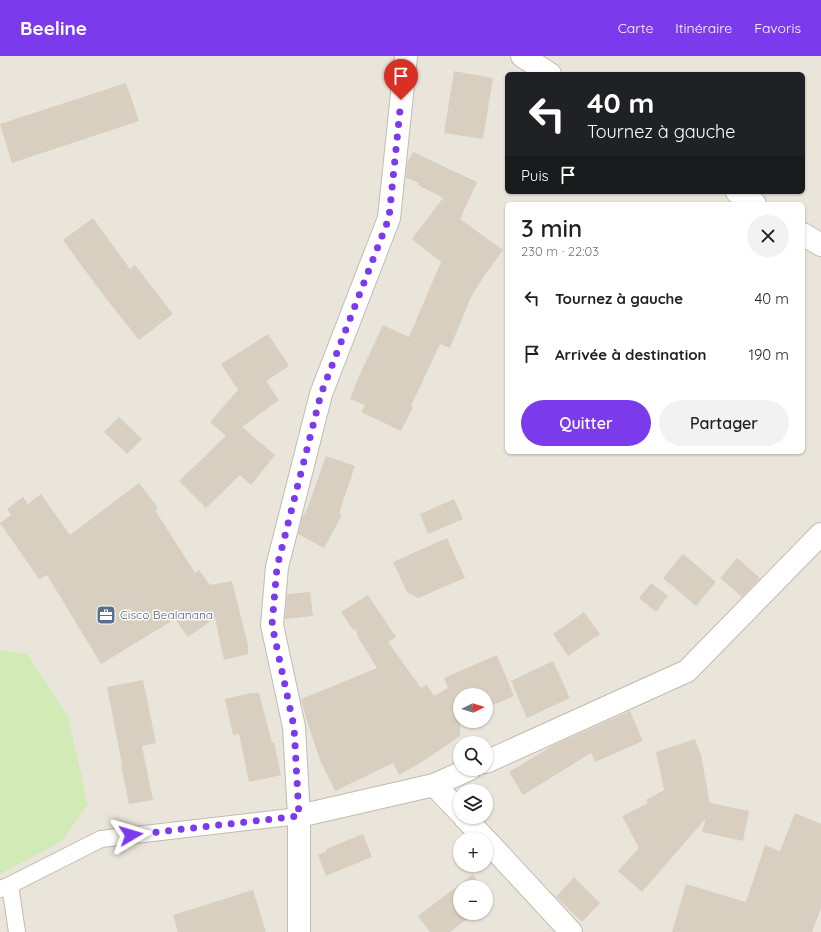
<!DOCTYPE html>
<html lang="fr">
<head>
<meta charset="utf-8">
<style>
  :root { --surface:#fff; --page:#f2f2f2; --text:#202124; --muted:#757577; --accent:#7c3aed }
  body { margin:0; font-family:Quicksand,sans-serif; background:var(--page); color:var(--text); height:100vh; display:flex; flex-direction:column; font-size:15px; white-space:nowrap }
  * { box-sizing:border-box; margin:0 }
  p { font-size:13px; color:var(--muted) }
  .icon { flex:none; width:22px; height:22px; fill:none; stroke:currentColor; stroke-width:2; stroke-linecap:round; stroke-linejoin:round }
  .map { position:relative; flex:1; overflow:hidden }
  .panel { position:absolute; left:505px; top:146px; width:300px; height:252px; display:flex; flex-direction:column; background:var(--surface); border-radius:6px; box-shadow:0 1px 3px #0004 }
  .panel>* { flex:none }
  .guide { position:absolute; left:505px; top:16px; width:300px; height:122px; border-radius:6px; box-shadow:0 1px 3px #0004; background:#202124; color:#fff; overflow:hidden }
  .needle { width:26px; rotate:85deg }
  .buttons { position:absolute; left:453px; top:632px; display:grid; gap:8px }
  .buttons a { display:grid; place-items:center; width:40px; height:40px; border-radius:50%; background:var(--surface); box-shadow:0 1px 3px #0004; font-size:20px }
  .pin { position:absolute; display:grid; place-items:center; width:34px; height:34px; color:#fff; margin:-41px -17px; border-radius:50% 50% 50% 0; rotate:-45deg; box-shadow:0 0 4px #0007 }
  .pin .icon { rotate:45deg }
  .me { position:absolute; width:44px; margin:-22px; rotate:83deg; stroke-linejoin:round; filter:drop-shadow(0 0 3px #0008) }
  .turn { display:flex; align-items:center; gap:14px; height:84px; padding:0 16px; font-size:18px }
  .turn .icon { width:52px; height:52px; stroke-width:2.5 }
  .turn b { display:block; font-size:28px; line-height:34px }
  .then { display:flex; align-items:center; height:38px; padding:0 16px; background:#0003; gap:8px; font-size:15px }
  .round { display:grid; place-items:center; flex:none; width:42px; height:42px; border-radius:21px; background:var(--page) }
  .headline { display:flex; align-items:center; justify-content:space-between; height:68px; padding:0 16px }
  h1 { font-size:24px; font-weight:600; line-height:30px }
  .button { display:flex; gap:8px; margin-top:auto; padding:8px 16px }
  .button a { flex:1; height:46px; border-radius:24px; background:var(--accent); color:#fff; font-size:16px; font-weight:600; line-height:46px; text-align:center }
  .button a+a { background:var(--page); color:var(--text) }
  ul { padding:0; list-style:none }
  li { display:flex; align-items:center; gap:12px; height:56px; padding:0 16px }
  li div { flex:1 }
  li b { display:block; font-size:15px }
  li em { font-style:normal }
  header { display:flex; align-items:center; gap:24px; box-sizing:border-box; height:56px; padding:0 20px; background:var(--accent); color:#fff }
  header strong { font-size:19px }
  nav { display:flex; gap:22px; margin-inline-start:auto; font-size:14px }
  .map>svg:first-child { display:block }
  .residential { fill:#eae5da; fill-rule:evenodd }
  .green { fill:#d2eab5 }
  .building { fill:#d8cfc1 }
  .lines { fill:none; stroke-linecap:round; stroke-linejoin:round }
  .service-casing { stroke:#c2bbae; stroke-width:18 }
  .minor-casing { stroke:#c2bbae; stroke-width:24 }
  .service { stroke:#fff; stroke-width:16 }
  .minor { stroke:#fff; stroke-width:22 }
  .route { stroke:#7c3aed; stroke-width:7; stroke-dasharray:0 12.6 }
  .labels { text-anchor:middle; stroke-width:3; stroke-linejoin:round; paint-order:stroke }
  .service-label { font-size:12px; fill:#4e5e75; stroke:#fff; text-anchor:start }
</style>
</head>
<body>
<header>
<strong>Beeline</strong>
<nav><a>Carte</a><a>Itinéraire</a><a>Favoris</a></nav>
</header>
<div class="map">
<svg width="821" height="876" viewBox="0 0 821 876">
  <rect width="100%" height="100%" fill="#f6f3ec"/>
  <path class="residential" d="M0 0H821V876H0ZM507 18H803V136H507ZM507 148H803V396H507ZM460 639H486V665H460ZM460 687H486V713H460ZM460 735H486V761H460ZM460 783H486V809H460ZM460 831H486V857H460Z"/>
  <path class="green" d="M0 594 27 598 68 661 88 748 62 785 0 818Z"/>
  <path class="building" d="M454 15 493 22 483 83 444 77Z
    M126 27 139 65 12 107 0 68Z
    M413 96 477 126 460 163 503 194 484 220 471 241 450 292 440 288 411 350 413 351 401 375 361 356 365 349 350 343 359 320 383 269 409 281 441 206 412 183 443 142 418 129 419 127 406 122 407 107Z
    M93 162 130 213 135 209 173 258 139 284 101 236 63 184Z
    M268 278 289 310 266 325 279 344 242 371 275 399 251 429 240 419 206 452 179 425 226 380 210 366 238 334 221 308Z
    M119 361 142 383 127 398 104 376Z
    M326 400 355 410 339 457 342 459 324 492 298 478 302 462 308 451Z
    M139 427 158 452 155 454 195 517 199 514 210 529 232 525 248 589V598L224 604 215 562 188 581 175 563 101 608 47 519 39 523 0 467 11 459 7 453 23 441 28 448 41 438 70 479Z
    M454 443 463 463 428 478 420 458Z
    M447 482 465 522 418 542 407 536 393 506Z
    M683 498 716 526 696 550 663 522Z
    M737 502 760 522 742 541 720 522Z
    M651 527 668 540 656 556 639 542Z
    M310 536 313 560 285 563 287 538Z
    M368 539 396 581 388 586 421 632 427 629 434 640 448 632 444 622 497 599 514 640 486 652V639H460V680L422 706 399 719 393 707 335 735 320 704 307 665 301 643 377 612 358 581 356 573 353 574 341 556Z
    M584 556 600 578 568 600 553 578Z
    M553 605 570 642 527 662 511 625Z
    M143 624 156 687 142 690 153 744 129 748 121 709 122 708 107 631Z
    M251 637H259L272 687 274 686 281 719 249 726 239 678 233 679 225 643Z
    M630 655 643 685 595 706 591 697 523 739 509 716 554 689Z
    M695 683 701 699 710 748V747L749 755 743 785 702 776 706 762 642 836 618 815 639 792 622 760 648 747 646 744 664 734 656 696Z
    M795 757 821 768V852L812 876H672L686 828 746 846 765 789 780 795Z
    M363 778 372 801 326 820 318 799 327 795 326 793Z
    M473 818 482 831H460V857H475L450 876H430L418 860Z
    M574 821 600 847 582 866 556 841Z
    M253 834 266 876H178L173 859Z"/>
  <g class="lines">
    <defs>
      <path id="service" d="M10 829 17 876
        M0 833 10 829 101 783 299 760"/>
      <path id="minor" d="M522 0 550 18
        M737 136 755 148
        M803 178 821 189
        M486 706 687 615 821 478
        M434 729 460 756
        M299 760 434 729 470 713
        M464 761 485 783
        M486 784 571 876
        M299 876V760L294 671 272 569 277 511 321 338 389 162 406 0"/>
    </defs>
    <use href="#service" class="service-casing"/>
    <use href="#minor" class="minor-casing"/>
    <use href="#service" class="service"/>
    <use href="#minor" class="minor"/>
  </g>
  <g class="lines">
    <path class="route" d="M131 779 299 760 294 671 272 569 277 511 321 338 389 162 401 44"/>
  </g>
  <defs>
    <symbol id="office-square" viewBox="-11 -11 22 22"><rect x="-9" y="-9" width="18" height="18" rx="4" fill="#5c6f8a" stroke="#fff"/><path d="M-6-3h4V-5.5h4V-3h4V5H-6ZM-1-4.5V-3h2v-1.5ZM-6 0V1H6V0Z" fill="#fff"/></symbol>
  </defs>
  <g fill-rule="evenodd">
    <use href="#office-square" x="95" y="548" width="22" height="22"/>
  </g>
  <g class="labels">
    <g class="service-label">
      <text x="120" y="563">Cisco Bealanana</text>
    </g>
  </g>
</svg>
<div class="buttons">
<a><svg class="needle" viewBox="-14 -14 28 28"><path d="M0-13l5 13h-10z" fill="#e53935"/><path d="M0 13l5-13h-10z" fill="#757577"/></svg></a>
<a><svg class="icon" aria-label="search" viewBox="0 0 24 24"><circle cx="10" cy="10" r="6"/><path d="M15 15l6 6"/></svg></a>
<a><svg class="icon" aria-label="layers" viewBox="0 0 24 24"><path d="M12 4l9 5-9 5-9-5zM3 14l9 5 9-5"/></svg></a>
<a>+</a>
<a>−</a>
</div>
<div class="pin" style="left:401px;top:44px;background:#d93025"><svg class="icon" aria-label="arrive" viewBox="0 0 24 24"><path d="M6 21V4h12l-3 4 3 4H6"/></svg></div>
<svg class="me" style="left:131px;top:779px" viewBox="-20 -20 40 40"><path d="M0-17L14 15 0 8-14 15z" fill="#7c3aed" stroke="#fff" stroke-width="4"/></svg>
<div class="guide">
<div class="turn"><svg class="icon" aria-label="left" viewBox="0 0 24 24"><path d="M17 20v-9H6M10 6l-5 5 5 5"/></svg><div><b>40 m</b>Tournez à gauche</div></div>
<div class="then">Puis<svg class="icon" aria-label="arrive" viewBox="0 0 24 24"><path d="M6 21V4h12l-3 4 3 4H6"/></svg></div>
</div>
<section class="panel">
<div class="headline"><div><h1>3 min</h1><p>230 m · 22:03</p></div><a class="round"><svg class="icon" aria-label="close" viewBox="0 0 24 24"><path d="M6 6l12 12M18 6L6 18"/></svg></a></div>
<ul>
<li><svg class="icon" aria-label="left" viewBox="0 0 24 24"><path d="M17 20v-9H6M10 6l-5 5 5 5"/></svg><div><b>Tournez à gauche</b></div><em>40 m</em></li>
<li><svg class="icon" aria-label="arrive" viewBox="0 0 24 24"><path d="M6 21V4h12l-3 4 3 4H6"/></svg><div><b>Arrivée à destination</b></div><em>190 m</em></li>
</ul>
<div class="button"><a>Quitter</a><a>Partager</a></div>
</section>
</div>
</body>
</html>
